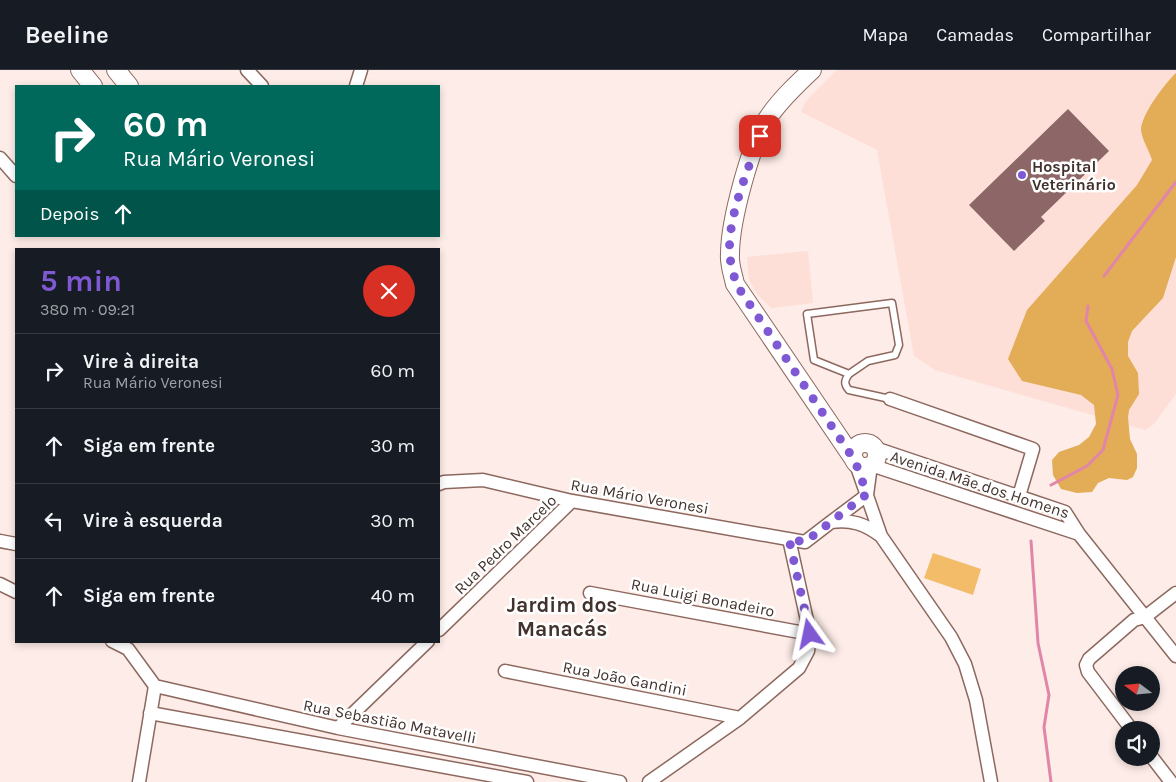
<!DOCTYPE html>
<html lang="pt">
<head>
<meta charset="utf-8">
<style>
  :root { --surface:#171b24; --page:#20242c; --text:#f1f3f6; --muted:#9ea1a6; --line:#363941; --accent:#7f59d3 }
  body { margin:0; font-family:Karla,sans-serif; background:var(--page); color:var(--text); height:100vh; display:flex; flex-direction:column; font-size:19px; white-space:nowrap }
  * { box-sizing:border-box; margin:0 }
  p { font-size:16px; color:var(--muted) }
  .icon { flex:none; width:28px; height:28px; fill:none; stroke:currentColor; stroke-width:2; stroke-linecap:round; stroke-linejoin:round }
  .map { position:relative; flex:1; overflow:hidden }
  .panel { position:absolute; left:15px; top:178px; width:425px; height:395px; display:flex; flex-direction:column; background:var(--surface); border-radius:0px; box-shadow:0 2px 8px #0003 }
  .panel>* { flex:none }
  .guide { position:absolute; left:15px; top:15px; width:425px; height:152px; border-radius:0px; box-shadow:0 2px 8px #0003; background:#00695c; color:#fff; overflow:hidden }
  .needle { width:32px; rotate:286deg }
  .fabs { position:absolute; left:1115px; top:596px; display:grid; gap:10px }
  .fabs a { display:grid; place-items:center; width:45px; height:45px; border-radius:50%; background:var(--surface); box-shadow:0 2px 8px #0003; font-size:25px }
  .pin { position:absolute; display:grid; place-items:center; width:42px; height:42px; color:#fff; margin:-21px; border-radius:10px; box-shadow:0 2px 8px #0006 }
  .me { position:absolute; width:55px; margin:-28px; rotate:348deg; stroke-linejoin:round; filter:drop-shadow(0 0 4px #0008) }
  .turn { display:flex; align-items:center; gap:18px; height:105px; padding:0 25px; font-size:22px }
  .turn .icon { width:65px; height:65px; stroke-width:2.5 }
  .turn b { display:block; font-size:35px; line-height:42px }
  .then { display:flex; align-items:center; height:48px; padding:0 25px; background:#0003; gap:10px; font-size:19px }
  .round { display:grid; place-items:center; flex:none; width:52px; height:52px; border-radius:26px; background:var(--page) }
  .headline { display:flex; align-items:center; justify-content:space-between; height:85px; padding:0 25px }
  h1 { font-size:30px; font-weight:700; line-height:38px; color:var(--accent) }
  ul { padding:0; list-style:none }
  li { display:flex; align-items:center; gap:15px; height:75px; padding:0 25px; border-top:1px solid var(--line) }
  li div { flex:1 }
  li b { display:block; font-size:19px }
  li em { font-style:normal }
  header { display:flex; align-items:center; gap:30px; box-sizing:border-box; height:70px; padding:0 25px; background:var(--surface); border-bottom:1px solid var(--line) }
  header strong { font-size:24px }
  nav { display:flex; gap:28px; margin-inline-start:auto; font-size:18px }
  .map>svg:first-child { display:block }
  .built { fill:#fedfd7 }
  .green { fill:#f2bc69 }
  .forest { fill:#e3ac57 }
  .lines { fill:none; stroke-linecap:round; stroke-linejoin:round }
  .stream { stroke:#e185a9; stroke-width:3 }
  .building { fill:#8d6668 }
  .lane-casing { stroke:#8d685f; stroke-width:9 }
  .street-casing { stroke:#8d685f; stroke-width:15 }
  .secondary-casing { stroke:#8d685f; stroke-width:20 }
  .lane { stroke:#fff; stroke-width:6 }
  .street { stroke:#fff; stroke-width:12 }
  .secondary { stroke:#fff; stroke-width:18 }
  .route { stroke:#7f59d3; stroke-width:9; stroke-dasharray:0 16.2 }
  .poi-dot { fill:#7f59d3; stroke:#fefefe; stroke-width:2 }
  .labels { text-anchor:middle; stroke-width:5; stroke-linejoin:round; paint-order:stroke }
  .poi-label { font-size:16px; font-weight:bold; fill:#42322d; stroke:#fefefe; text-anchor:start }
  .street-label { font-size:16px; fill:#42322d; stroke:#fefefe }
  .district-label { font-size:21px; font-weight:bold; fill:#42322d; stroke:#fefefe }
</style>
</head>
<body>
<header>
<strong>Beeline</strong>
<nav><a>Mapa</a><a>Camadas</a><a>Compartilhar</a></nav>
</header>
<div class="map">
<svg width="1176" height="712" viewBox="0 0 1176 712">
  <rect width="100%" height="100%" fill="#fdece7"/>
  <path class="built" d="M837 0H1176V324L1154 354 1145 360 935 300 914 286 877 80 801 42 805 32Z
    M808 181 813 233 771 238 756 223 749 209 747 187Z"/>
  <path class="green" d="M933 483 981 499 973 525 924 508Z"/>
  <path class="forest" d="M1176 3V187L1163 228 1132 261 1128 272V286L1138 303 1139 324 1129 340 1128 347 1130 369 1137 384V398L1133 407 1127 410 1109 408 1098 413 1092 422 1077 423 1061 419 1053 405 1052 390 1059 382 1079 375 1089 367 1096 354 1094 335 1081 325 1022 311 1008 289 1027 240 1137 115 1152 90C1149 80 1142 70 1141 60 1141 45 1165 13 1176 3Z"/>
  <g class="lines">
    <path class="stream" d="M1104 206 1176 112
      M1051 415 1087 396 1103 380 1118 325 1112 299 1086 251 1088 236
      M1031 471 1038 573 1049 625 1044 657 1051 712"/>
  </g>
  <path class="building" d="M1068 39 1109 81 1041 147 1045 151 1014 181 969 135Z"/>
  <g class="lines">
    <defs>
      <path id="lane" d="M892 233 899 275 895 285 868 291 849 304 814 290 807 244Z
        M849 304C844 311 844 314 849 320L890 329"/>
      <path id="street" d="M247 0 262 16
        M356 16 361 0
        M0 88 16 106
        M890 329 1033 379 1019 426
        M875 378 1065 442 1079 464 871 395 867 425 831 452C851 449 865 454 881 466
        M855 391 881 466 951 567 965 594 976 630 991 712
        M439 414 444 412 483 410 572 431 805 472 831 452
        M1079 464 1176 586
        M0 471 16 474
        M0 514 16 522
        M590 523 810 564
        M439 560 572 431
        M112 571 128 579 155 616 139 712
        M505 601 740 648
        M155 616 338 658 620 712
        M150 643 527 712
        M338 658 428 571
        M1132 660 1088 602 1086 595 1089 589 1134 550 1145 547 1176 523
        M1151 686 1171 712
        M649 712 740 648 799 598 808 581 810 564 789 469"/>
      <path id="secondary" d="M80 0 93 16
        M116 0 129 16
        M812 0C797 14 782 28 770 45 751 70 730 152 730 184 729 194 733 204 735 214L855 391
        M853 385a12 12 0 1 1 24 0a12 12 0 1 1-24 0Z"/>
    </defs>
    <use href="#lane" class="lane-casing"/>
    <use href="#street" class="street-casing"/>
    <use href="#secondary" class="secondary-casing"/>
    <use href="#lane" class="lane"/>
    <use href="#street" class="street"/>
    <use href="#secondary" class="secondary"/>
  </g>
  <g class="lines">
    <path class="route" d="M760 66C748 100 726 150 730 187 731 196 734 205 736 214L855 391 867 424 805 472 789 469 810 564"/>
  </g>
  <circle class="poi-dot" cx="1022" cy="105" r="5"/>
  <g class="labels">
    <g class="poi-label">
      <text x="1032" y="102">Hospital<tspan x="1032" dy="18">Veterinário</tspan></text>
    </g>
    <g class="street-label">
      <text transform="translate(980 414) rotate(18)" y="6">Avenida Mãe dos Homens</text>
      <text transform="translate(640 426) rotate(10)" y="6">Rua Mário Veronesi</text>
      <text transform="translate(505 474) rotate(-44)" y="6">Rua Pedro Marcelo</text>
      <text transform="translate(703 527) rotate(11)" y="6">Rua Luigi Bonadeiro</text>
      <text transform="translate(625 608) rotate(11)" y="6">Rua João Gandini</text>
      <text transform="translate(390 651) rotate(11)" y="6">Rua Sebastião Matavelli</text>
    </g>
    <g class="district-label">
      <text x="562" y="542">Jardim dos<tspan x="562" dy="24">Manacás</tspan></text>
    </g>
  </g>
</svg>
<div class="fabs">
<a><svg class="needle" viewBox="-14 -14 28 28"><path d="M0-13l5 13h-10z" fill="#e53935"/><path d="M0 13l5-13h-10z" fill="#9ea1a6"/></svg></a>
<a><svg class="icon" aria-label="sound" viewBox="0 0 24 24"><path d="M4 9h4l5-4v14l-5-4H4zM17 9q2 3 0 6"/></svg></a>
</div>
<div class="pin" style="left:760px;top:66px;background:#d93025"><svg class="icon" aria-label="arrive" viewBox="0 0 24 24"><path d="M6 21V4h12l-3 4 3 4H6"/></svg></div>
<svg class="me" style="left:810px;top:564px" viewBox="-20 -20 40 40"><path d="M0-17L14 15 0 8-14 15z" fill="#7f59d3" stroke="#fff" stroke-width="4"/></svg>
<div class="guide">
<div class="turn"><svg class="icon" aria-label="right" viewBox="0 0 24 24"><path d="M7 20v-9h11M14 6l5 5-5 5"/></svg><div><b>60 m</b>Rua Mário Veronesi</div></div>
<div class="then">Depois<svg class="icon" aria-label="ahead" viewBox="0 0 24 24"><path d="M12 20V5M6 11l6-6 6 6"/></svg></div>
</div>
<section class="panel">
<div class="headline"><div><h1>5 min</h1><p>380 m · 09:21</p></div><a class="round" style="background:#d93025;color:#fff"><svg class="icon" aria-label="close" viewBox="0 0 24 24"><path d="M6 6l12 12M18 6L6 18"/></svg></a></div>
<ul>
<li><svg class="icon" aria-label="right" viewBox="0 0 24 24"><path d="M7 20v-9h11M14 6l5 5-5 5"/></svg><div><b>Vire à direita</b><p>Rua Mário Veronesi</p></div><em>60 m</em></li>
<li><svg class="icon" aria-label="ahead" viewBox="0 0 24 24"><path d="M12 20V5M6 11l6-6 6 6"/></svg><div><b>Siga em frente</b></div><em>30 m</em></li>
<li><svg class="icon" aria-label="left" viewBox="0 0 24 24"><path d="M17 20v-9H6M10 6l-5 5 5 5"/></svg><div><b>Vire à esquerda</b></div><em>30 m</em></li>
<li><svg class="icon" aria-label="ahead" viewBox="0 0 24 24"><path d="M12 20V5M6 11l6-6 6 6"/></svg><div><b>Siga em frente</b></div><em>40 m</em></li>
</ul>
</section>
</div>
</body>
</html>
